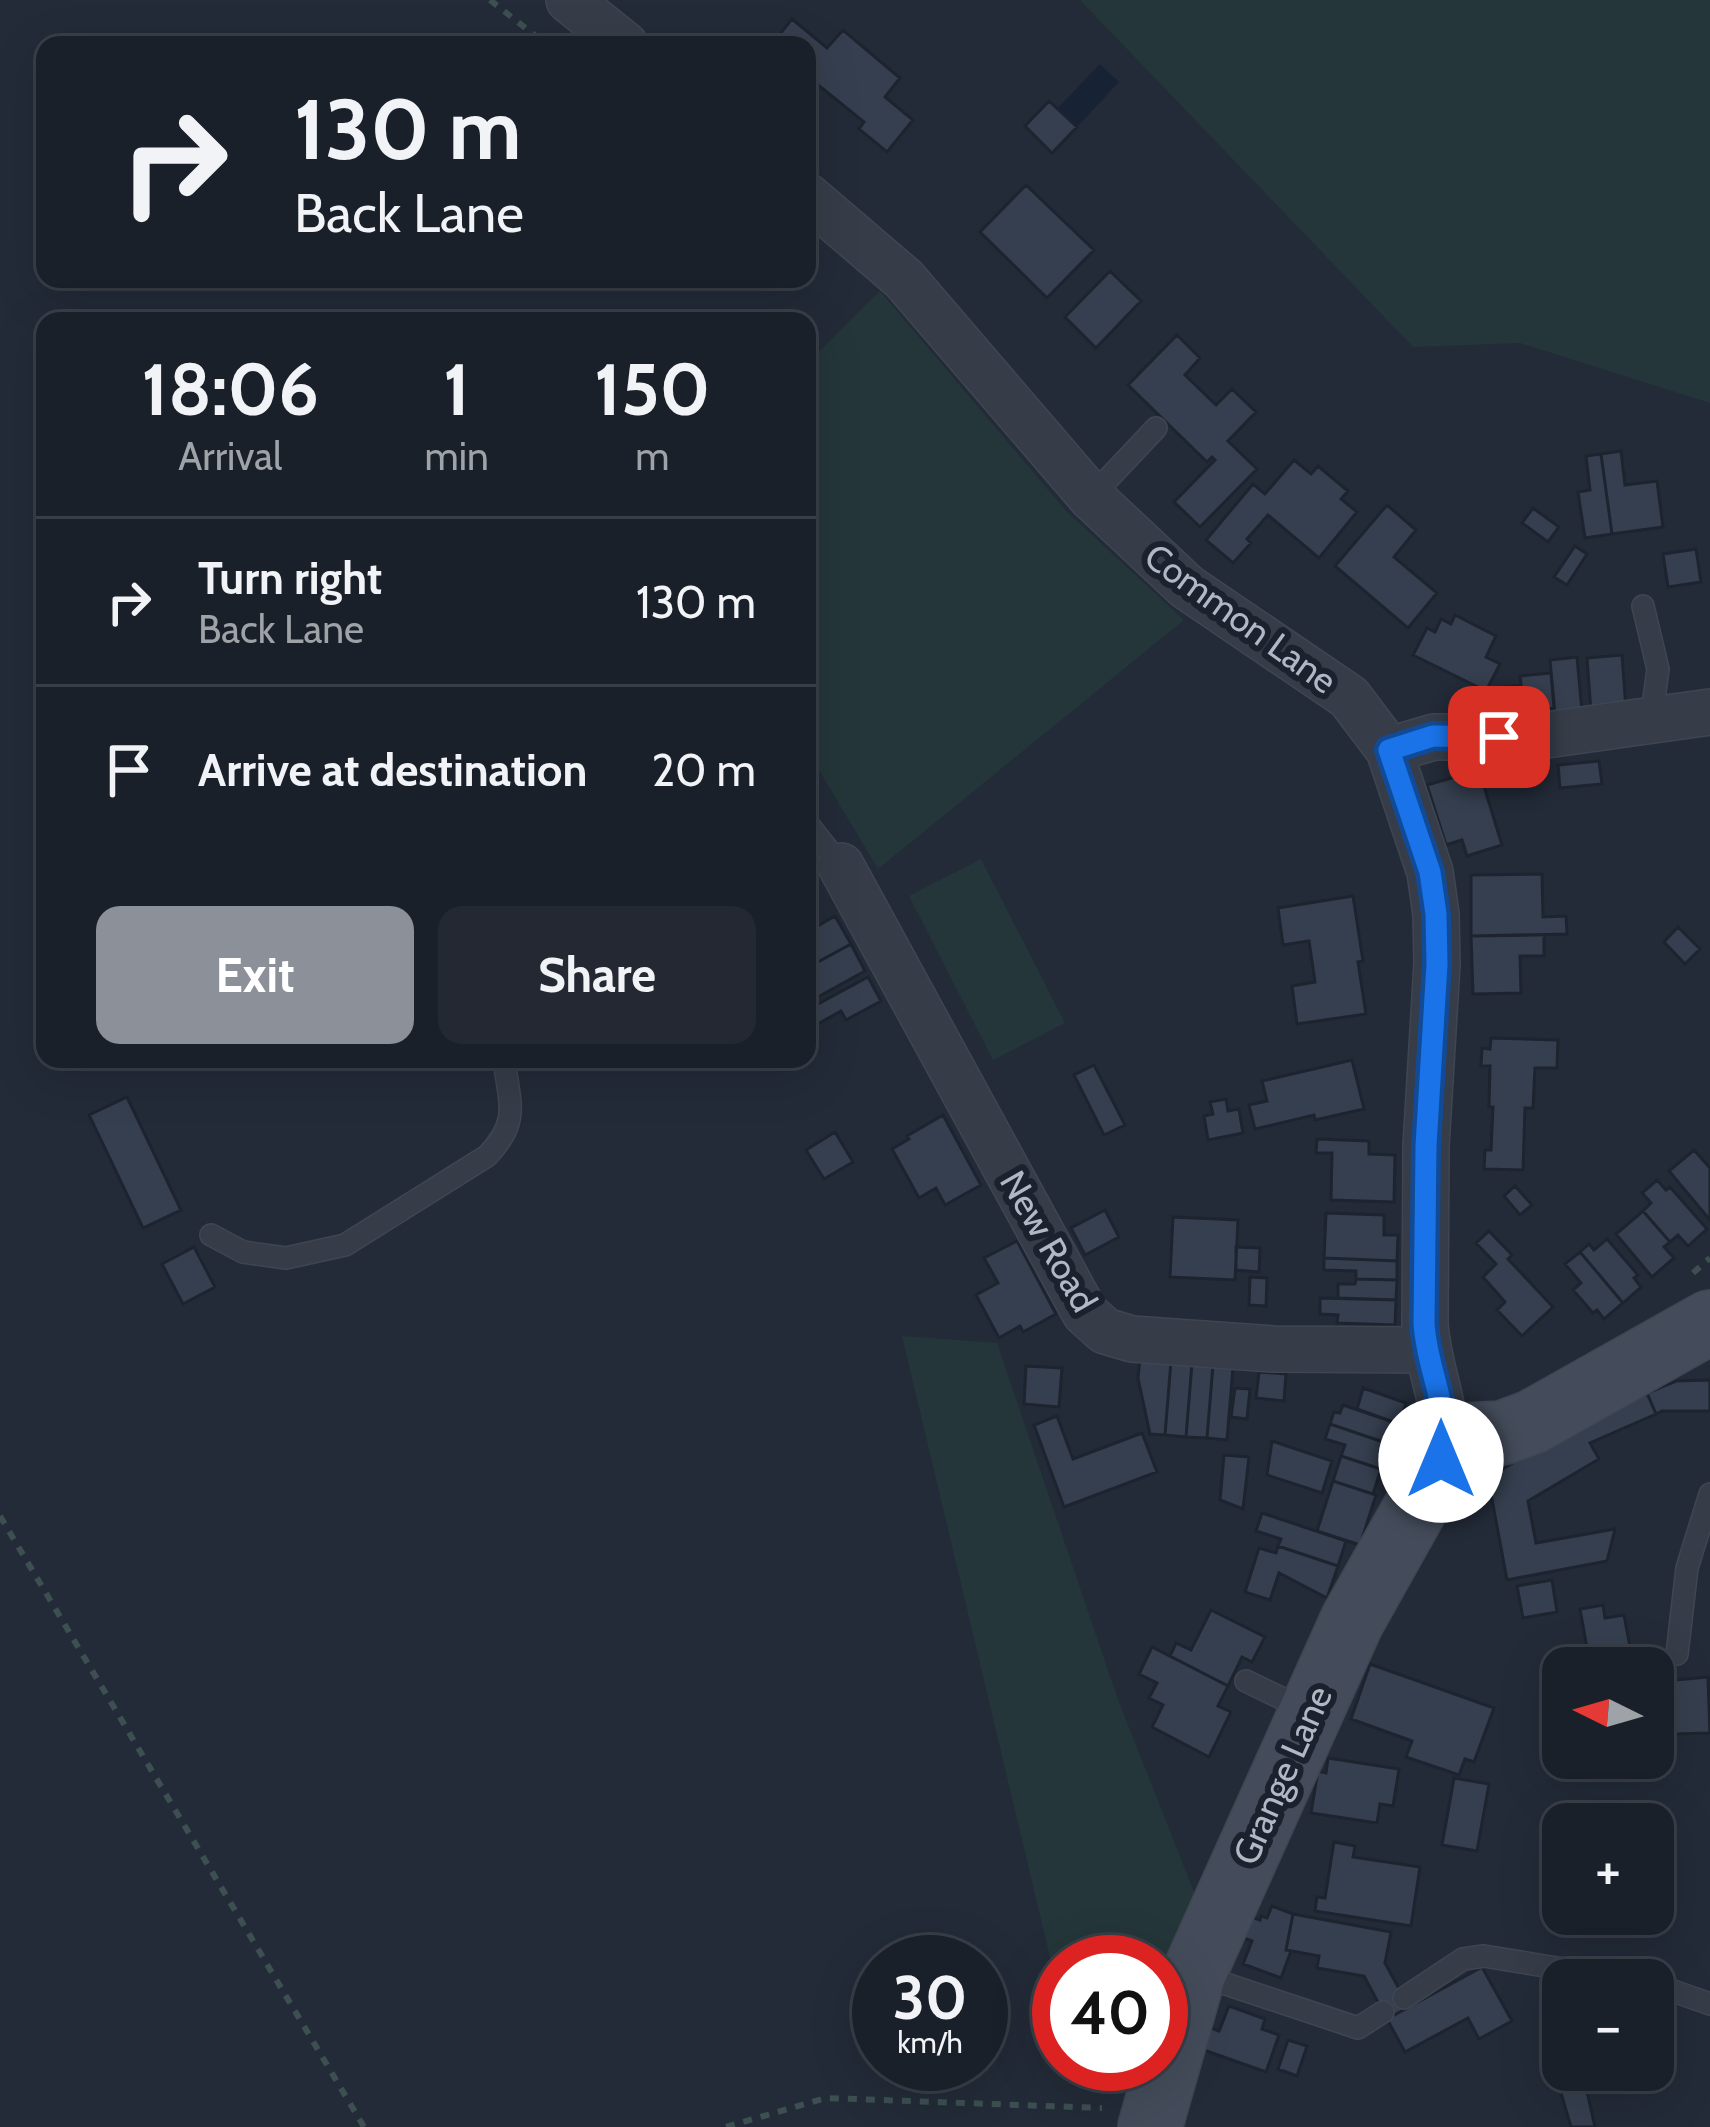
<!DOCTYPE html>
<html lang="en">
<head>
<meta charset="utf-8">
<style>
  :root { --surface:#1a202a; --page:#232832; --text:#f1f3f6; --muted:#9fa3a8; --line:#383e47; --accent:#8c9099 }
  body { margin:0; font-family:Cabin,sans-serif; background:var(--page); color:var(--text); height:100vh; display:flex; flex-direction:column; font-size:45px; white-space:nowrap }
  * { box-sizing:border-box; margin:0 }
  p { font-size:39px; color:var(--muted) }
  .icon { flex:none; width:66px; height:66px; fill:none; stroke:currentColor; stroke-width:2; stroke-linecap:round; stroke-linejoin:round }
  .map { position:relative; flex:1; overflow:hidden }
  .panel { position:absolute; left:36px; top:312px; width:780px; height:756px; display:flex; flex-direction:column; background:var(--surface); border-radius:24px; box-shadow:0 12px 48px #0002,0 0 0 3px var(--line) }
  .panel>* { flex:none }
  .banner { position:absolute; left:36px; top:36px; width:780px; height:252px; border-radius:24px; box-shadow:0 12px 48px #0002,0 0 0 3px var(--line); background:#1a202a; color:var(--text); overflow:hidden }
  .needle { width:78px; rotate:275deg }
  .buttons { position:absolute; left:1542px; top:1647px; display:grid; gap:24px }
  .buttons a { display:grid; place-items:center; width:132px; height:132px; border-radius:24px; background:var(--surface); box-shadow:0 12px 48px #0002,0 0 0 3px var(--line); font-size:60px }
  .speed { position:absolute; left:852px; top:1935px; display:flex; gap:24px; font-size:60px; font-weight:700; text-align:center }
  .speed>* { display:grid; place-content:center; width:156px; height:156px; border-radius:50%; background:var(--surface); box-shadow:0 12px 48px #0002,0 0 0 3px var(--line); line-height:1 }
  .speed small { font-size:30px; font-weight:400 }
  .speed .limit { border:18px solid #d22; background:#fff; color:#111 }
  .pin { position:absolute; display:grid; place-items:center; width:102px; height:102px; color:#fff; margin:-51px; border-radius:24px; box-shadow:0 6px 18px #0006 }
  .me { position:absolute; width:132px; margin:-66px; rotate:0deg; stroke-linejoin:round; filter:drop-shadow(0 0 9px #0008) }
  .turn { display:flex; align-items:center; gap:42px; height:252px; padding:0 60px; font-size:54px }
  .turn .icon { width:156px; height:156px; stroke-width:2.5 }
  .turn b { display:block; font-size:84px; line-height:102px }
  .eta { display:flex; justify-content:space-evenly; align-items:center; height:204px; text-align:center }
  .eta b { font-size:72px; font-weight:800; line-height:84px }
  .action { display:flex; gap:24px; margin-top:auto; padding:24px 60px }
  .action a { flex:1; height:138px; border-radius:24px; background:var(--accent); color:#fff; font-size:48px; font-weight:800; line-height:138px; text-align:center }
  .action a+a { background:var(--page); color:var(--text) }
  ul { padding:0; list-style:none }
  li { display:flex; align-items:center; gap:36px; height:168px; padding:0 60px; border-top:3px solid var(--line) }
  li div { flex:1 }
  li b { display:block; font-size:45px }
  li em { font-style:normal }
  .map>svg:first-child { display:block }
  .green { fill:#243639 }
  .water { fill:#172235 }
  .building { fill:#353f4f; stroke:#1d242f; stroke-width:3 }
  .lines { fill:none; stroke-linecap:round; stroke-linejoin:round }
  .lane-casing { stroke:#3f4652; stroke-width:24 }
  .street-casing { stroke:#3f4652; stroke-width:48 }
  .secondary-casing { stroke:#3f4652; stroke-width:66 }
  .path { stroke:#3d4f51; stroke-width:6; stroke-dasharray:9 9; stroke-linecap:butt }
  .lane { stroke:#363d48; stroke-width:21 }
  .street { stroke:#363d48; stroke-width:45 }
  .secondary { stroke:#444c5b; stroke-width:63 }
  .route-casing { stroke:#114b97; stroke-width:30 }
  .route { stroke:#1a73e8; stroke-width:21 }
  .labels { text-anchor:middle; stroke-width:12; stroke-linejoin:round; paint-order:stroke }
  .street-label { font-size:36px; fill:#b1b8c5; stroke:#1b222d }
</style>
</head>
<body>
<div class="map">
<svg width="1710" height="2127" viewBox="0 0 1710 2127">
  <rect width="100%" height="100%" fill="#232b38"/>
  <path class="green" d="M1080 0H1710V403L1520 343 1413 347Z
    M880 291 1066 511 1184 620 878 869 807 750V364Z
    M981 859 1065 1023 993 1060 909 896Z
    M902 1336 997 1343 1117 1697 1196 1897 1161 1981V1962H1059V1995Z"/>
  <path class="water" d="M1100 64 1119 82 1077 127 1057 109Z"/>
  <path class="building" d="M792 19 827 48 843 30 900 78 885 97 913 120 887 152 859 129 864 122 807 76V45H771Z
    M1049 101 1077 127 1052 153 1025 126Z
    M1026 185 1094 250 1047 298 980 232Z
    M1110 271 1141 301 1096 348 1065 317Z
    M1177 335 1200 358 1185 375 1216 405 1232 389 1256 412 1228 441 1257 469 1200 527 1174 502 1215 460 1212 457 1207 462 1128 385Z
    M1621 451 1625 485 1657 481 1663 527 1612 534 1601 454Z
    M1601 454 1612 534 1585 538 1578 492 1590 490 1586 456Z
    M1294 460 1311 474 1318 466 1348 491 1341 499 1357 512 1319 558 1268 515 1247 539 1251 543 1233 563 1206 540 1253 484 1265 494Z
    M1387 505 1416 530 1394 557 1437 593 1408 628 1335 566Z
    M1533 508 1559 527 1548 542 1522 523Z
    M1575 546 1587 554 1567 585 1554 577Z
    M1696 549 1701 582 1668 587 1663 554Z
    M1455 615 1496 636 1486 657 1500 664 1486 691 1413 655 1427 628 1435 632 1441 619 1451 624Z
    M1622 655 1626 709 1591 712 1587 658Z
    M1577 657 1582 712 1555 715 1550 660Z
    M1551 673 1554 708 1524 711 1520 676Z
    M1521 685 1524 711 1493 714 1491 688Z
    M1599 761 1602 784 1560 788 1558 765Z
    M1479 770 1502 845 1467 856 1462 840 1446 845 1427 785Z
    M1542 874 1543 917 1566 916 1567 934 1471 936V875Z
    M1353 896 1363 961 1358 962 1366 1014 1297 1024 1292 986 1315 982 1309 941 1283 945 1278 908Z
    M835 916 851 944 807 968V932Z
    M1678 927 1700 949 1685 964 1664 942Z
    M1544 935V956H1520L1521 993 1473 994 1471 936Z
    M851 944 865 971 807 1003V968Z
    M868 977 881 1001 846 1020 841 1011 807 1030V1010Z
    M1491 1038 1558 1040 1557 1068H1535L1533 1108H1525L1523 1170 1484 1169 1485 1150H1491L1493 1107H1489L1490 1066H1481L1482 1048 1490 1049Z
    M1352 1060 1364 1109 1315 1120 1314 1115 1255 1129 1249 1105 1267 1101 1262 1081Z
    M1094 1065 1125 1125 1104 1135 1074 1075Z
    M127 1097 181 1210 143 1228 89 1115Z
    M1226 1099 1228 1111 1239 1109 1243 1133 1208 1140 1204 1116 1213 1114 1210 1102Z
    M943 1115 981 1185 945 1205 936 1188 919 1198 892 1149 909 1139 907 1136Z
    M835 1132 853 1162 824 1179 806 1150Z
    M1317 1139 1369 1141V1154L1395 1155 1394 1202 1331 1200 1332 1153H1316Z
    M1694 1150 1710 1168V1220L1669 1171Z
    M1657 1180 1666 1190 1670 1187 1707 1229 1688 1246 1678 1235 1670 1242 1643 1211 1651 1203 1642 1193Z
    M1515 1186 1532 1205 1520 1215 1504 1196Z
    M1105 1210 1119 1237 1085 1255 1071 1228Z
    M1643 1211 1670 1242 1664 1247 1674 1258 1652 1277 1616 1234Z
    M1326 1213 1384 1215V1235H1398L1397 1261 1324 1258Z
    M1173 1217 1238 1220 1235 1280 1170 1277Z
    M1489 1231 1512 1255 1508 1259 1553 1307 1522 1336 1497 1310 1505 1302 1483 1277 1496 1264 1476 1243Z
    M1607 1239 1638 1275 1634 1278 1641 1287 1623 1303 1580 1252 1589 1244 1594 1250Z
    M1017 1241 1056 1314 1023 1332 1020 1326 999 1338 976 1295 998 1283 984 1258Z
    M194 1247 215 1287 183 1304 162 1264Z
    M1236 1247 1260 1248 1259 1272 1236 1270Z
    M1580 1252 1623 1303 1604 1319 1597 1310 1593 1313 1573 1290 1581 1283 1565 1264Z
    M1324 1258 1397 1261V1280L1356 1279V1271L1324 1270Z
    M1250 1277 1267 1278 1266 1306 1249 1305Z
    M1356 1279 1397 1280 1396 1300 1338 1298V1284H1355Z
    M1320 1298 1396 1300 1395 1325 1337 1323 1338 1315 1320 1314Z
    M1140 1358 1171 1361 1165 1435 1150 1434 1138 1378Z
    M1171 1361 1192 1363 1186 1437 1165 1435Z
    M1192 1363 1213 1365 1207 1438 1186 1437Z
    M1213 1365 1233 1367 1227 1440 1207 1438Z
    M1026 1366 1062 1368 1059 1407 1024 1404Z
    M1259 1372 1286 1374 1284 1401 1256 1398Z
    M1710 1380V1411H1662L1656 1414 1647 1393 1676 1381Z
    M1235 1388 1250 1389 1247 1419 1231 1417Z
    M1363 1388 1406 1403 1399 1424 1357 1409Z
    M1647 1393 1656 1414 1590 1443 1599 1459 1528 1501 1536 1543 1615 1529 1607 1561 1507 1580 1488 1478 1578 1423Z
    M1343 1405 1399 1424 1392 1445 1330 1424 1334 1412 1340 1413Z
    M1057 1416 1073 1459 1142 1433 1157 1472 1064 1507 1034 1425Z
    M1330 1424 1389 1444 1381 1469 1341 1456 1345 1445 1325 1439Z
    M1272 1441 1332 1461 1322 1493 1267 1475Z
    M1224 1455 1249 1457 1243 1509 1220 1500Z
    M1341 1456 1381 1469 1373 1494 1333 1481Z
    M1333 1481 1376 1495 1360 1545 1317 1531Z
    M1262 1513 1346 1541 1338 1566 1278 1546 1281 1539 1256 1531Z
    M1278 1546 1338 1566 1327 1598 1279 1573 1270 1600 1245 1592 1259 1548 1276 1553Z
    M1552 1580 1557 1612 1523 1618 1517 1586Z
    M1603 1605 1605 1618 1624 1615 1634 1668H1578L1590 1665 1580 1609Z
    M1211 1610 1265 1637 1252 1662 1242 1657 1228 1686 1170 1656 1176 1643 1191 1650Z
    M1152 1647 1228 1686 1218 1706 1231 1712 1209 1757 1152 1727 1163 1705 1149 1698 1157 1683 1139 1674Z
    M1370 1664 1494 1708 1474 1762 1465 1759 1459 1775 1406 1757 1412 1741 1351 1719Z
    M1708 1677 1710 1733 1675 1734 1674 1717 1653 1721V1682Z
    M1328 1758 1399 1769 1393 1806 1380 1804 1377 1823 1311 1813 1318 1771 1326 1773Z
    M1454 1778 1489 1784 1477 1851 1442 1845Z
    M1334 1842 1355 1846 1353 1857 1420 1867 1411 1926 1315 1911 1317 1897 1325 1898Z
    M1272 1906 1293 1914 1286 1950 1291 1951 1281 1978 1243 1964 1252 1941 1241 1937 1249 1916 1260 1920 1261 1916 1267 1918Z
    M1293 1914 1391 1932 1385 1963 1409 2007 1387 2019 1364 1976 1317 1968 1319 1956 1286 1950Z
    M1482 1967 1512 2021 1479 2039 1468 2018 1405 2052 1387 2019Z
    M1229 2006 1265 2019 1262 2029 1279 2035 1266 2072 1201 2049 1209 2027 1219 2031Z
    M1288 2040 1307 2046 1297 2076 1278 2069Z
    M1584 2078 1595 2127H1571L1558 2083Z"/>
  <g class="lines">
    <defs>
      <path id="lane" d="M1091 497 1156 428
        M1643 606 1658 669 1651 721
        M807 823 841 866
        M211 1235 243 1252 286 1258 345 1245 487 1156C521 1121 509 1103 504 1059
        M1677 1654 1687 1568 1710 1494
        M1246 1681 1304 1709
        M1199 1975 1358 2028 1383 2012
        M1653 1984 1710 2004
        M1404 1998 1463 1959 1484 1956 1629 1980"/>
      <path id="street" d="M569 0 625 45
        M807 196 904 279 1091 497 1187 587 1349 697 1389 750 1430 872 1436 914 1437 964 1426 1146 1425 1323C1427 1362 1443 1397 1446 1436
        M1389 750 1434 737H1532L1710 712
        M841 866 1085 1313 1105 1331 1132 1339 1273 1349 1426 1350"/>
      <path id="secondary" d="M1150 2127 1194 1973 1352 1621 1430 1482 1441 1460 1446 1436 1502 1433 1532 1422 1710 1322"/>
    </defs>
    <use href="#lane" class="lane-casing"/>
    <use href="#street" class="street-casing"/>
    <use href="#secondary" class="secondary-casing"/>
    <path class="path" d="M490 0 547 45
      M1693 1273 1710 1258
      M0 1516 364 2127
      M726 2127 826 2098 1102 2108"/>
    <use href="#lane" class="lane"/>
    <use href="#street" class="street"/>
    <use href="#secondary" class="secondary"/>
  </g>
  <g class="lines">
    <defs>
      <path id="route" d="M1441 1460C1452 1407 1427 1374 1424 1323L1426 1146 1437 964 1436 914 1430 872 1389 750 1433 736 1499 737"/>
    </defs>
    <use href="#route" class="route-casing"/>
    <use href="#route" class="route"/>
  </g>
  <g class="labels">
    <g class="street-label">
      <text transform="translate(1241 618) rotate(36)" y="13">Common Lane</text>
      <text transform="translate(1049 1241) rotate(60)" y="13">New Road</text>
      <text transform="translate(1282 1775) rotate(-66)" y="13">Grange Lane</text>
    </g>
  </g>
</svg>
<div class="buttons">
<a><svg class="needle" viewBox="-14 -14 28 28"><path d="M0-13l5 13h-10z" fill="#e53935"/><path d="M0 13l5-13h-10z" fill="#9fa3a8"/></svg></a>
<a>+</a>
<a>−</a>
</div>
<div class="speed"><div>30<small>km/h</small></div><div class="limit">40</div></div>
<div class="pin" style="left:1499px;top:737px;background:#d93025"><svg class="icon" aria-label="arrive" viewBox="0 0 24 24"><path d="M6 21V4h12l-3 4 3 4H6"/></svg></div>
<svg class="me" style="left:1441px;top:1460px" viewBox="-20 -20 40 40"><circle r="19" fill="#fff"/><path d="M0-13L10 11 0 6-10 11z" fill="#1a73e8"/></svg>
<div class="banner">
<div class="turn"><svg class="icon" aria-label="right" viewBox="0 0 24 24"><path d="M7 20v-9h11M14 6l5 5-5 5"/></svg><div><b>130 m</b>Back Lane</div></div>
</div>
<section class="panel">
<div class="eta">
<div><b>18:06</b><p>Arrival</p></div>
<div><b>1</b><p>min</p></div>
<div><b>150</b><p>m</p></div>
</div>
<ul>
<li><svg class="icon" aria-label="right" viewBox="0 0 24 24"><path d="M7 20v-9h11M14 6l5 5-5 5"/></svg><div><b>Turn right</b><p>Back Lane</p></div><em>130 m</em></li>
<li><svg class="icon" aria-label="arrive" viewBox="0 0 24 24"><path d="M6 21V4h12l-3 4 3 4H6"/></svg><div><b>Arrive at destination</b></div><em>20 m</em></li>
</ul>
<div class="action"><a>Exit</a><a>Share</a></div>
</section>
</div>
</body>
</html>
